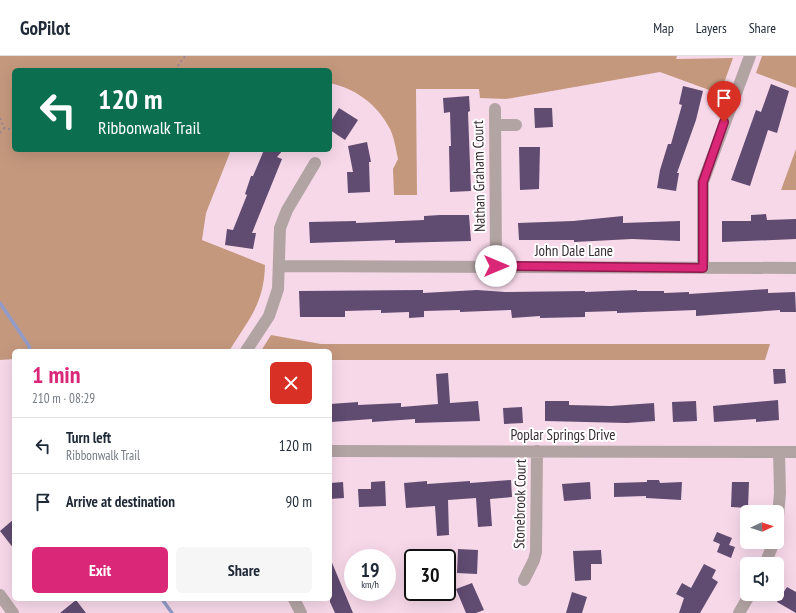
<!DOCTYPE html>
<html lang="en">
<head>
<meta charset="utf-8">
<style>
  :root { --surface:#fff; --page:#f6f6f7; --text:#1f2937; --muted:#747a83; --line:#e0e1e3; --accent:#db2777 }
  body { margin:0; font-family:"PT Sans Narrow",sans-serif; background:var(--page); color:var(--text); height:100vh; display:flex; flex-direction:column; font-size:15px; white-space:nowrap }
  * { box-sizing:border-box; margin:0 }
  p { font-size:13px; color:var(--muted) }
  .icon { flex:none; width:22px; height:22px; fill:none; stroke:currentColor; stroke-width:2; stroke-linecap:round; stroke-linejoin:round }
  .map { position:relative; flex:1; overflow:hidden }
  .details { position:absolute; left:12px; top:293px; width:320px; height:252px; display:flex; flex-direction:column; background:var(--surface); border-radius:6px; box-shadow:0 4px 16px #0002 }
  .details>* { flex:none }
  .hud { position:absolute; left:12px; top:12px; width:320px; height:84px; border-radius:6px; box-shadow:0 4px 16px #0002; background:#0b6e4f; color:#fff; overflow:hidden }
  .needle { width:26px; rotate:86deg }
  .tools { position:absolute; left:740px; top:449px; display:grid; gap:8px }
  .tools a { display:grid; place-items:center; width:44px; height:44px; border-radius:6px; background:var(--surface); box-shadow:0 4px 16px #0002; font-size:20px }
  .speed { position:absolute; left:344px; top:493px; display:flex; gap:8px; font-size:20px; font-weight:700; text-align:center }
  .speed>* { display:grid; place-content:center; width:52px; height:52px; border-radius:50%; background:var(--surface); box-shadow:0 4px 16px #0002; line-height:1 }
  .speed small { font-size:10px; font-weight:400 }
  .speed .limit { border:2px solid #111; border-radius:6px; background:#fff; color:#111 }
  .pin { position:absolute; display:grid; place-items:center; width:34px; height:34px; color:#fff; margin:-41px -17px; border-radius:50% 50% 50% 0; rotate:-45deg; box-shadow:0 0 4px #0007 }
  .pin .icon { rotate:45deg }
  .me { position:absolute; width:44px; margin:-22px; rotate:90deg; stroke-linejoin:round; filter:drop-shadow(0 0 3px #0008) }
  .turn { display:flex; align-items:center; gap:14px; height:84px; padding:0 20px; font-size:18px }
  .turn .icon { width:52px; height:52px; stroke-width:2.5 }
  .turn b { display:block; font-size:28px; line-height:34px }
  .round { display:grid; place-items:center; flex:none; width:42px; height:42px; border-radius:6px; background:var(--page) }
  .summary { display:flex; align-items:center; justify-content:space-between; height:68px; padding:0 20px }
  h1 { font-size:24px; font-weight:700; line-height:30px; color:var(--accent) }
  .cta { display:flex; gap:8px; margin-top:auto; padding:8px 20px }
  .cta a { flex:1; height:46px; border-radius:6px; background:var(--accent); color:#fff; font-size:16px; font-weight:700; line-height:46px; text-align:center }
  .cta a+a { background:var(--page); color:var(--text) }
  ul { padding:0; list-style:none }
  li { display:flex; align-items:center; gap:12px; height:56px; padding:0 20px; border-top:1px solid var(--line) }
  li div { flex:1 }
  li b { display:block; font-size:15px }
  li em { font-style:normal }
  header { display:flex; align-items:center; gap:24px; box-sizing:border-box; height:56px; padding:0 20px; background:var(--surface); border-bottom:1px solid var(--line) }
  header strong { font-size:19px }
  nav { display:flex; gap:22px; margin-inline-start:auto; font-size:14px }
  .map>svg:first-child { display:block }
  .forest { fill:#c4987d }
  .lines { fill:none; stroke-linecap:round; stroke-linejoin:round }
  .stream { stroke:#939cc8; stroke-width:3.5 }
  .building { fill:#604b71 }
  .path { stroke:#9d8794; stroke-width:2; stroke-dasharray:2 3; stroke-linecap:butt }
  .minor { stroke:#b3a4a4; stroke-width:12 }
  .route-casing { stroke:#8e194d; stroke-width:10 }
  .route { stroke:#db2777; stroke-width:7 }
  .labels { text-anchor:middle; stroke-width:4; stroke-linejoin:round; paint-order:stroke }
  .street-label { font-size:15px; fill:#382c33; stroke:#fff }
</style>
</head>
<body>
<header>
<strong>GoPilot</strong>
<nav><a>Map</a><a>Layers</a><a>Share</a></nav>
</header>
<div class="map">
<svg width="796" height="557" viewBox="0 0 796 557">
  <rect width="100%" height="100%" fill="#f7d8e9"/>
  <path class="forest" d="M0 0H677L676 3 733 2 720 38 660 16 506 43 480 42 479 33H416L417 139H394L393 113 398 103C396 93 394 81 390 73 377 48 356 33 330 27V14H14V94H231L206 157 202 184 265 209C264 248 249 263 229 295H14V303L0 304Z
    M762 0H796V32L756 17Z
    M796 93V134H781Z
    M271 279 321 288H770L765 304H330V295H261Z"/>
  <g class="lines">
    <path class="stream" d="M0 247 29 290 30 295
      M162 543 172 557"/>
  </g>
  <path class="building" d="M771 28 789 35 777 77 768 74 750 130 731 124 756 54 761 56Z
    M683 30 703 35 696 64 677 117H679L676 135 657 132 660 114 668 88H671L682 49 679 48Z
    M469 40 470 55 468 56 471 135 450 136 449 90H451L450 56 444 57 443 42Z
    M339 52 358 64 345 84 330 74V67Z
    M534 52H552L553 71 535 72Z
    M367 86 371 106H369L370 136 348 137 347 116H353L348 90Z
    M519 91H540L539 133 520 134Z
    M264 94H283L277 101 282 103 252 177H256L253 193 225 189 227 173 233 174 247 139 245 138 251 120H253Z
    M766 158 767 164 796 163V183L722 186V165H751V159Z
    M440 159H469L471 185 395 187V184L310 187 309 166 356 165V167L424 164V160Z
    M623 160V167L680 165V185L632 183 574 186V184H519L518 167 573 165Z
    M768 233V237L795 236 796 256H780V254L696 260V254L617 257V255L585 256V261L540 262V260L512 262 511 254 460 256V254L424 255V261L409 262V256L381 257V254L345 255V261H300L299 235 423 234V237L477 234 505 236 585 235V236L637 234V235H664V237L689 236V238Z
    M773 313H785L786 327 774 328Z
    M448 317 450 347 478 345 480 365 415 367V363L372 366V363L331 366 330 348 358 346V349L401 347V351L438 348 436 318Z
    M778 344 779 364 756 366V363L714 366 713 350Z
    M545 345H569V349L611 350 654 347 655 365 627 367 545 365Z
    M696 345 697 365 673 366 672 346Z
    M522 351 523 367 504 368 503 352Z
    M511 424 512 441 490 443 492 470 478 471 476 442 448 444 449 479 437 480 435 450 406 452 404 427 427 425V428L470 425V427Z
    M647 424H659L660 427 682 426 681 444 646 442V440L614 441V427L647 426Z
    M385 425 386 450 359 451 358 433H371V426Z
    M343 426 344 442 330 443V427Z
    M590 426 591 443 564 445 562 428Z
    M732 426H749L748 452 731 451Z
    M14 463V493L0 475Z
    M717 476 732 482 729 489 735 491 731 502 717 496 720 488 713 485Z
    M458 493 478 494 477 518 457 517Z
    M601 494 602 508H591V524L575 525 573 495Z
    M330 502 353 557H335L330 546Z
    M704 508 716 514 712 522 718 526 700 557H679L684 542 676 538 682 527 691 532Z
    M472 527 484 554 476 557H466L456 533Z
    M787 531 796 536V557L777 546Z
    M572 536 587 541 582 557H566Z
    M76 544 86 557H60Z"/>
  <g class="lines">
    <path class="path" d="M175 14 185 0
      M0 62 4 72 14 74
      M0 77 4 72"/>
    <path class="minor" d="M495 53 496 210
      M495 69H516
      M279 210 796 212
      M703 212V126L750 0
      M246 295 269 260 278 233 280 172 287 154 315 107
      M330 395 796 396
      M777 472 780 437 779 396
      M765 508 774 486
      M524 524 534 504 536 496 537 395
      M0 539 13 557
      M294 543 301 557
      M739 557 750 538"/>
  </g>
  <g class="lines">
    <defs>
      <path id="route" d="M496 210 703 212V126L724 66"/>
    </defs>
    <use href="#route" class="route-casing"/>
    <use href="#route" class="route"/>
  </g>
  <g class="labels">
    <g class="street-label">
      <text transform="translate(479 120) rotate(-91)" y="5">Nathan Graham Court</text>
      <text x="574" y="200">John Dale Lane</text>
      <text x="563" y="384">Poplar Springs Drive</text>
      <text transform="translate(520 448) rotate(-89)" y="5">Stonebrook Court</text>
    </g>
  </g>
</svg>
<div class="tools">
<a><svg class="needle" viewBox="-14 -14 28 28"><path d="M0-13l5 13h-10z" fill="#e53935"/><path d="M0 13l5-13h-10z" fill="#747a83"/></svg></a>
<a><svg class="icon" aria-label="sound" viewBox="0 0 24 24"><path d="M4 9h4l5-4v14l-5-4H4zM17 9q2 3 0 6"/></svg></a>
</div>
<div class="speed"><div>19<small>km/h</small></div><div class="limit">30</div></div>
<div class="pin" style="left:724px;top:66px;background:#d93025"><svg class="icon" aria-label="arrive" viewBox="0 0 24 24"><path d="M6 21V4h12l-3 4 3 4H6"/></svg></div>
<svg class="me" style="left:496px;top:210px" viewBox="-20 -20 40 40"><circle r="19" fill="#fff"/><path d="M0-13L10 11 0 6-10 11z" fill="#db2777"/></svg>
<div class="hud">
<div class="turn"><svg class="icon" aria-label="left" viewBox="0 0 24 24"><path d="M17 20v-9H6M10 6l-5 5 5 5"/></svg><div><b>120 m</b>Ribbonwalk Trail</div></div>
</div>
<section class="details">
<div class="summary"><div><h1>1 min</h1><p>210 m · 08:29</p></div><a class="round" style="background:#d93025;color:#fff"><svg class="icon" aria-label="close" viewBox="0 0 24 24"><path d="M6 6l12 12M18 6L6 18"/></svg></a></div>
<ul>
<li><svg class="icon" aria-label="left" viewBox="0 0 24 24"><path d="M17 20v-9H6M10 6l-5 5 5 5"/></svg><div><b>Turn left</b><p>Ribbonwalk Trail</p></div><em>120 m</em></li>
<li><svg class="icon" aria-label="arrive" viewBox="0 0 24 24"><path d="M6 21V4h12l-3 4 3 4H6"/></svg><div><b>Arrive at destination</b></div><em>90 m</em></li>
</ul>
<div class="cta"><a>Exit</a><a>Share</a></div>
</section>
</div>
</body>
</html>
